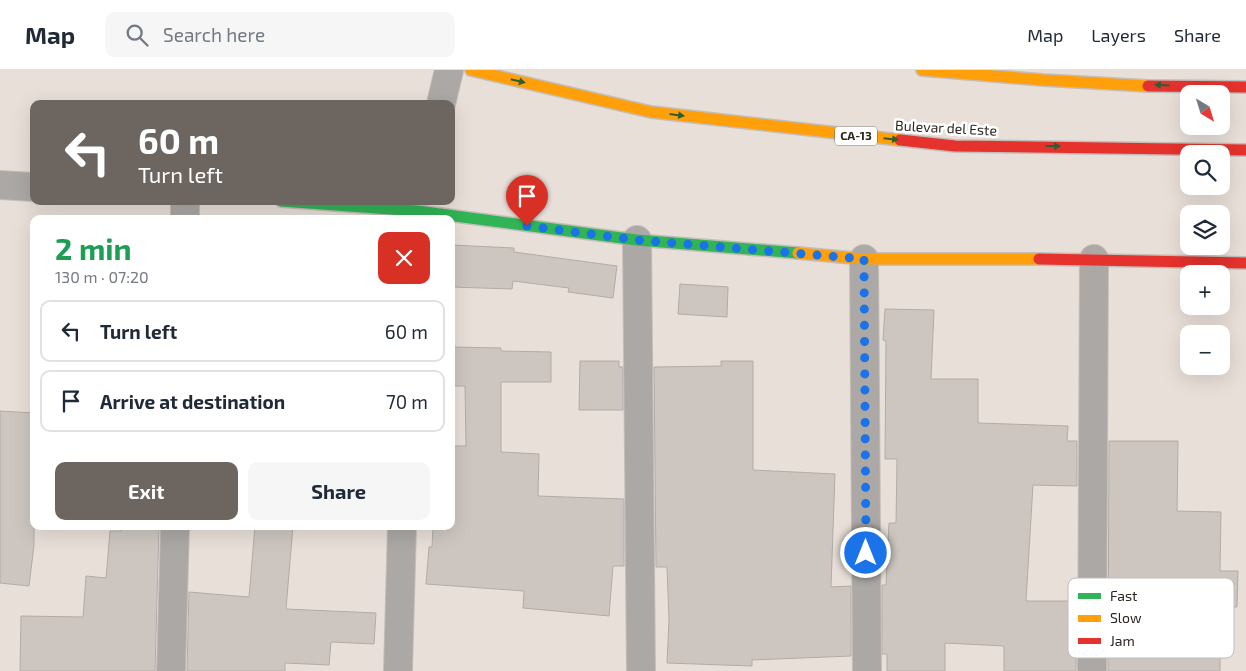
<!DOCTYPE html>
<html lang="en">
<head>
<meta charset="utf-8">
<style>
  :root { --surface:#fff; --page:#f6f6f7; --text:#1f2937; --muted:#747a83; --line:#e0e1e3; --accent:#6d6660 }
  body { margin:0; font-family:"Exo 2",sans-serif; background:var(--page); color:var(--text); height:100vh; display:flex; flex-direction:column; font-size:19px; white-space:nowrap }
  * { box-sizing:border-box; margin:0 }
  p { font-size:16px; color:var(--muted) }
  .icon { flex:none; width:28px; height:28px; fill:none; stroke:currentColor; stroke-width:2; stroke-linecap:round; stroke-linejoin:round }
  .map { position:relative; flex:1; overflow:hidden }
  .details { position:absolute; left:30px; top:145px; width:425px; height:315px; display:flex; flex-direction:column; background:var(--surface); border-radius:10px; box-shadow:0 5px 20px #0002 }
  .details>* { flex:none }
  .guide { position:absolute; left:30px; top:30px; width:425px; height:105px; border-radius:10px; box-shadow:0 5px 20px #0002; background:#6d6660; color:#fff; overflow:hidden }
  .needle { width:32px; rotate:142deg }
  .controls { position:absolute; left:1180px; top:15px; display:grid; gap:10px }
  .controls a { display:grid; place-items:center; width:50px; height:50px; border-radius:10px; background:var(--surface); box-shadow:0 5px 20px #0002; font-size:25px }
  .pin { position:absolute; display:grid; place-items:center; width:42px; height:42px; color:#fff; margin:-51px -21px; border-radius:50% 50% 50% 0; rotate:-45deg; box-shadow:0 0 5px #0007 }
  .pin .icon { rotate:45deg }
  .me { position:absolute; width:55px; margin:-28px; rotate:0deg; stroke-linejoin:round; filter:drop-shadow(0 0 4px #0008) }
  .turn { display:flex; align-items:center; gap:18px; height:105px; padding:0 25px; font-size:22px }
  .turn .icon { width:65px; height:65px; stroke-width:2.5 }
  .turn b { display:block; font-size:35px; line-height:42px }
  .round { display:grid; place-items:center; flex:none; width:52px; height:52px; border-radius:10px; background:var(--page) }
  .overview { display:flex; align-items:center; justify-content:space-between; height:85px; padding:0 25px }
  h1 { font-size:30px; font-weight:700; line-height:38px; color:#1e9e55 }
  .cta { display:flex; gap:10px; margin-top:auto; padding:10px 25px }
  .cta a { flex:1; height:58px; border-radius:10px; background:var(--accent); color:#fff; font-size:20px; font-weight:700; line-height:58px; text-align:center }
  .cta a+a { background:var(--page); color:var(--text) }
  ul { padding:0; list-style:none }
  li { display:flex; align-items:center; gap:15px; height:62px; margin:0 10px 8px; padding:0 15px; border:2px solid var(--line); border-radius:10px }
  li div { flex:1 }
  li b { display:block; font-size:19px }
  li em { font-style:normal }
  header { display:flex; align-items:center; gap:30px; box-sizing:border-box; height:70px; padding:0 25px; background:var(--surface); border-bottom:1px solid var(--line) }
  header strong { font-size:24px }
  nav { display:flex; gap:28px; margin-inline-start:auto; font-size:18px }
  .search { width:350px; height:45px; background:var(--page); display:flex; align-items:center; gap:12px; box-sizing:border-box; padding:0 18px; border-radius:10px; color:var(--muted); font-size:19px }
  .map>svg:first-child { display:block }
  .building { fill:#cdc6c0; stroke:#b3aca6 }
  .lines { fill:none; stroke-linecap:round; stroke-linejoin:round }
  .street-casing { stroke:#c4beb9; stroke-width:30 }
  .fast-casing { stroke:#c4beb9; stroke-width:14 }
  .slow-casing { stroke:#c4beb9; stroke-width:14 }
  .jam-casing { stroke:#c4beb9; stroke-width:14 }
  .street { stroke:#aba8a5; stroke-width:28 }
  .fast { stroke:#30b455; stroke-width:11 }
  .slow { stroke:#ff9f0a; stroke-width:11 }
  .jam { stroke:#e5322d; stroke-width:11 }
  .oneway { fill:#2d5e35 }
  .route { stroke:#1a73e8; stroke-width:9; stroke-dasharray:0 16.2 }
  .labels { text-anchor:middle; stroke-width:5; stroke-linejoin:round; paint-order:stroke }
  .shield { fill:#fff; stroke:#6b6663; stroke-width:1 }
  .shield-label { font-size:12px; font-weight:bold; fill:#2b2520 }
  .street-label { font-size:14px; fill:#2b2520; stroke:#fff }
  .key { fill:#fff; stroke:#bfbebc; stroke-width:1 }
  .key-label { font-size:14px; fill:#2b2520 }
</style>
</head>
<body>
<header>
<strong>Map</strong>
<div class="search"><svg class="icon" aria-label="search" viewBox="0 0 24 24"><circle cx="10" cy="10" r="6"/><path d="M15 15l6 6"/></svg>Search here</div>
<nav><a>Map</a><a>Layers</a><a>Share</a></nav>
</header>
<div class="map">
<svg width="1246" height="601" viewBox="0 0 1246 601">
  <rect width="100%" height="100%" fill="#e8dfd8"/>
  <path class="building" d="M451 175 514 178V182L617 196 613 228 568 222 569 218 513 211 512 219 451 217Z
    M680 214 728 217 727 247 678 244Z
    M885 239 934 240 931 309H978V353L1068 356 1067 371H1077V416L1033 415 1026 531H1077L1076 601H1004V576L945 573V601H887V584H882V515H886L889 453H896L897 389H885L886 271 883 270Z
    M451 277 501 278V281L551 282V312H501V382L539 384 538 426 624 429V496H613L609 546 523 538 524 521 426 514 429 477H432L433 456H451V376H466L465 316H451Z
    M580 291H619V297H623V340H579Z
    M721 291H753V400L835 404 831 517 851 516V586L752 590V596L667 593 669 550 667 497H656L654 297 721 296Z
    M0 341 34 343V475L29 516 0 513Z
    M1109 371H1178L1177 441 1221 442 1220 501H1238L1237 537H1220V601H1108Z
    M121 456H159L155 601H20L21 546 83 547 86 506 106 508 110 461H121Z
    M255 456H293L286 539 376 543 374 574 331 572 329 595 285 593V601H187L189 522 249 527Z"/>
  <g class="lines">
    <defs>
      <path id="street" d="M441 34 449 0
        M0 115 34 117
        M185 149V131
        M637 170 641 601
        M864 189 867 601
        M171 601 175 456
        M398 601 402 456
        M1092 601 1094 189"/>
      <path id="fast" d="M281 131 417 141 637 170 798 183"/>
      <path id="slow" d="M471 0 651 42 900 70
        M922 0 1043 10 1148 16
        M798 183 864 189H1039"/>
      <path id="jam" d="M1148 16 1246 17
        M900 70 955 76 1246 80
        M1039 189 1246 193"/>
    </defs>
    <use href="#street" class="street-casing"/>
    <use href="#fast" class="fast-casing"/>
    <use href="#slow" class="slow-casing"/>
    <use href="#jam" class="jam-casing"/>
    <use href="#street" class="street"/>
    <use href="#fast" class="fast"/>
    <use href="#slow" class="slow"/>
    <use href="#jam" class="jam"/>
  </g>
  <defs><path id="oneway-solid" d="M-6-.8H1V-3.2L6.5 0L1 3.2V.8H-6Z" transform="scale(1.25)"/></defs>
  <g class="oneway">
    <use href="#oneway-solid" transform="translate(518 11) rotate(13)"/>
    <use href="#oneway-solid" transform="translate(1162 15) rotate(-177)"/>
    <use href="#oneway-solid" transform="translate(677 45) rotate(7)"/>
    <use href="#oneway-solid" transform="translate(891 69) rotate(6)"/>
    <use href="#oneway-solid" transform="translate(1053 76)"/>
  </g>
  <g class="lines">
    <path class="route" d="M527 156 637 170 864 189 866 483"/>
  </g>
  <g class="labels">
    <rect class="shield" x="835" y="56.5" width="42" height="19" rx="4"/>
    <g class="shield-label">
      <text x="856" y="70">CA-13</text>
    </g>
    <g class="street-label">
      <text transform="translate(946 58) rotate(3)" y="5">Bulevar del Este</text>
    </g>
  </g>
  <rect x="1068" y="508" width="166" height="80" rx="8" class="key"/>
  <rect x="1078" y="523" width="23" height="6" fill="#30b455"/>
  <rect x="1078" y="545" width="23" height="7" fill="#ff9f0a"/>
  <rect x="1078" y="568" width="23" height="6" fill="#e5322d"/>
  <g class="key-label">
    <text x="1110" y="531">Fast</text>
    <text x="1110" y="553">Slow</text>
    <text x="1110" y="576">Jam</text>
  </g>
</svg>
<div class="controls">
<a><svg class="needle" viewBox="-14 -14 28 28"><path d="M0-13l5 13h-10z" fill="#e53935"/><path d="M0 13l5-13h-10z" fill="#747a83"/></svg></a>
<a><svg class="icon" aria-label="search" viewBox="0 0 24 24"><circle cx="10" cy="10" r="6"/><path d="M15 15l6 6"/></svg></a>
<a><svg class="icon" aria-label="layers" viewBox="0 0 24 24"><path d="M12 4l9 5-9 5-9-5zM3 14l9 5 9-5"/></svg></a>
<a>+</a>
<a>−</a>
</div>
<div class="pin" style="left:527px;top:156px;background:#d93025"><svg class="icon" aria-label="arrive" viewBox="0 0 24 24"><path d="M6 21V4h12l-3 4 3 4H6"/></svg></div>
<svg class="me" style="left:866px;top:483px" viewBox="-20 -20 40 40"><circle r="17" fill="#1a73e8" stroke="#fff" stroke-width="3"/><path d="M0-11L8 9 0 5-8 9z" fill="#fff"/></svg>
<div class="guide">
<div class="turn"><svg class="icon" aria-label="left" viewBox="0 0 24 24"><path d="M17 20v-9H6M10 6l-5 5 5 5"/></svg><div><b>60 m</b>Turn left</div></div>
</div>
<section class="details">
<div class="overview"><div><h1>2 min</h1><p>130 m · 07:20</p></div><a class="round" style="background:#d93025;color:#fff"><svg class="icon" aria-label="close" viewBox="0 0 24 24"><path d="M6 6l12 12M18 6L6 18"/></svg></a></div>
<ul>
<li><svg class="icon" aria-label="left" viewBox="0 0 24 24"><path d="M17 20v-9H6M10 6l-5 5 5 5"/></svg><div><b>Turn left</b></div><em>60 m</em></li>
<li><svg class="icon" aria-label="arrive" viewBox="0 0 24 24"><path d="M6 21V4h12l-3 4 3 4H6"/></svg><div><b>Arrive at destination</b></div><em>70 m</em></li>
</ul>
<div class="cta"><a>Exit</a><a>Share</a></div>
</section>
</div>
</body>
</html>
